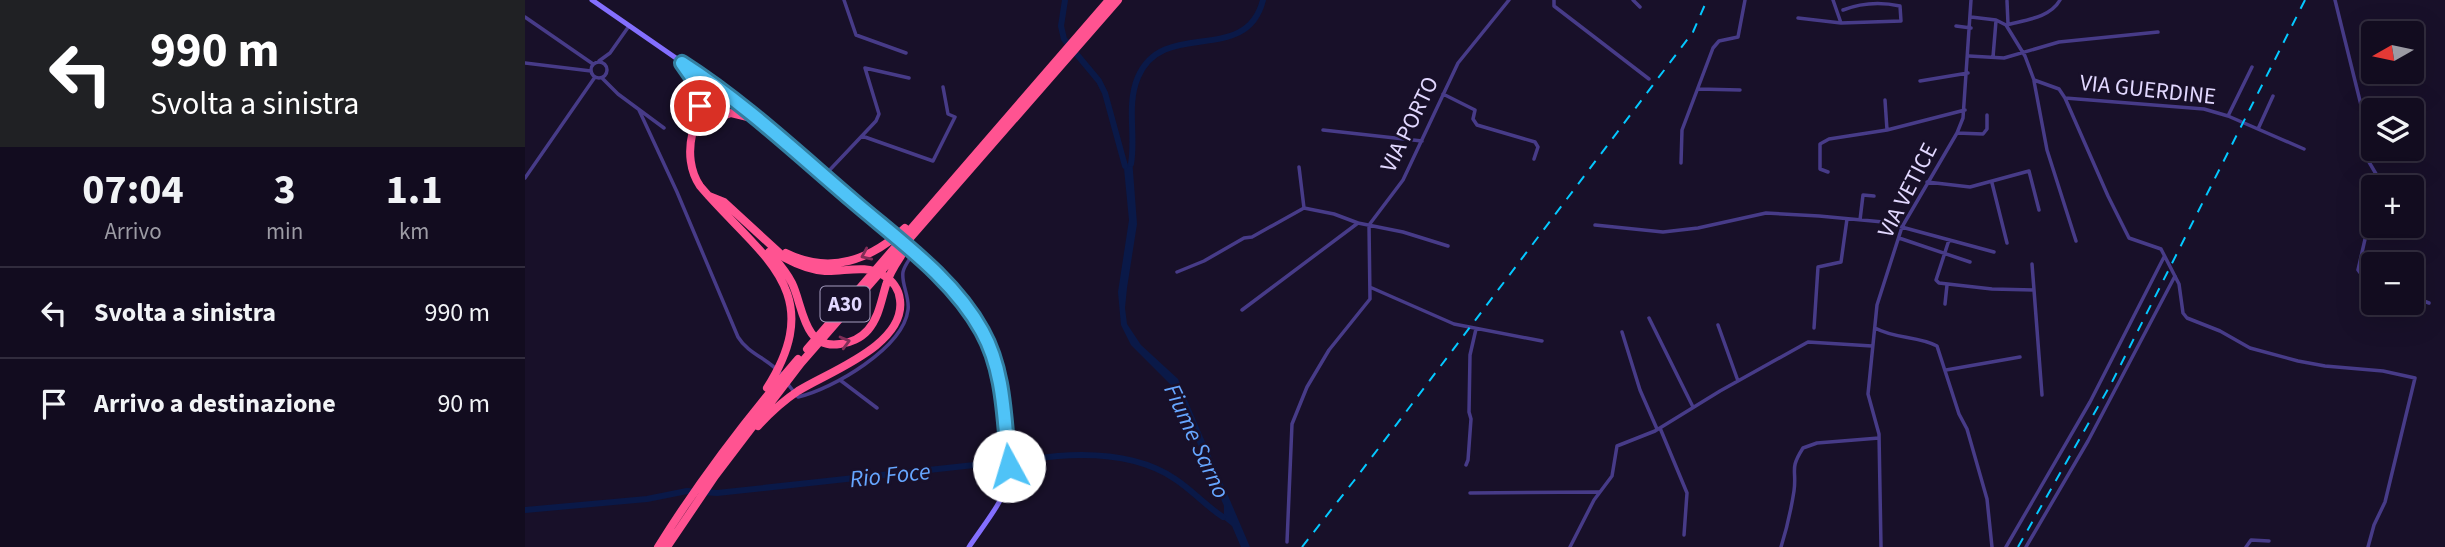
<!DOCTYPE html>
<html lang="it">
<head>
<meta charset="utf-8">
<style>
  :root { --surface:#120c1f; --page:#1b1528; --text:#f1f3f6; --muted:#9c9ba4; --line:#312c3d }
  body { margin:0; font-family:"Source Sans 3",sans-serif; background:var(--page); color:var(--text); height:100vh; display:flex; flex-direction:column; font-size:26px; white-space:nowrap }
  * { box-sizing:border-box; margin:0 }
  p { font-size:23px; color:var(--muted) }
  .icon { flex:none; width:38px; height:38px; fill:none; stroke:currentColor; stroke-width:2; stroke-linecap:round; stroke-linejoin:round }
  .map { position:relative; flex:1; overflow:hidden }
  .details { display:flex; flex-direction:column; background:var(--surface); width:525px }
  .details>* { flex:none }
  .guide { background:#202124; color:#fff; overflow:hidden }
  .needle { width:46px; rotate:261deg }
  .fabs { position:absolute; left:1836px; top:21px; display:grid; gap:14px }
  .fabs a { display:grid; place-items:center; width:63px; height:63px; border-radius:7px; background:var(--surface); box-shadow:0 7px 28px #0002,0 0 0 2px var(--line); font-size:35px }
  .pin { position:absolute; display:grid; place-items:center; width:60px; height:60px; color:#fff; margin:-30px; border:4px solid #fff; border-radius:50%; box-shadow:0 2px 7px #0007 }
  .me { position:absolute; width:77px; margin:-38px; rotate:354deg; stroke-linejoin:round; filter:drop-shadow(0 0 5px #0008) }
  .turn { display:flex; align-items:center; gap:24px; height:147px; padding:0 35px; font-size:32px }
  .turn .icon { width:91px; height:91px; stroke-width:2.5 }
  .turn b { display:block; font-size:49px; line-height:60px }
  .eta { display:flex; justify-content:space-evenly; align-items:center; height:119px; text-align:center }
  .eta b { font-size:42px; font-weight:700; line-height:49px }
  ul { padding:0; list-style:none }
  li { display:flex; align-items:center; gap:21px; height:91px; padding:0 35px; border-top:2px solid var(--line) }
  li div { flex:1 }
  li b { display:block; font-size:26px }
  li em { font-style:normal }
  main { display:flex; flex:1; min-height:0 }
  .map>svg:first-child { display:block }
  .water { fill:#0a1948 }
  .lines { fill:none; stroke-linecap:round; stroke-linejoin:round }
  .river { stroke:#0a1948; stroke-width:6 }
  .minor { stroke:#473b88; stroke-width:3.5 }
  .secondary { stroke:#846fff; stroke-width:5 }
  .motorway { stroke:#ff5391; stroke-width:8 }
  .rail { stroke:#04c8ff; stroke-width:2; stroke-dasharray:10 9; stroke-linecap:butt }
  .oneway { stroke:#802e58 }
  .route-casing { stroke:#337fa1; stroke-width:18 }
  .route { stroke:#4fc3f7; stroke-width:12 }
  .labels { text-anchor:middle; stroke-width:5; stroke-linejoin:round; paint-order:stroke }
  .shield { fill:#181029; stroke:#a59cbf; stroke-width:2 }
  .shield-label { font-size:21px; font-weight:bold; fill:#e2d8ff }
  .street-label { font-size:23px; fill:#e2d8ff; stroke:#181029 }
  .water-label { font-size:24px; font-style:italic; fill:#66a6ff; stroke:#181029 }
</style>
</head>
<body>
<main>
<section class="details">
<div class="guide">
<div class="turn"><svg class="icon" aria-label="left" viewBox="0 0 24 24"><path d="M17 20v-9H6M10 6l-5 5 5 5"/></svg><div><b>990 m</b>Svolta a sinistra</div></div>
</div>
<div class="eta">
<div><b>07:04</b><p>Arrivo</p></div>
<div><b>3</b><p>min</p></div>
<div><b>1.1</b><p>km</p></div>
</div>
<ul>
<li><svg class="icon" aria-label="left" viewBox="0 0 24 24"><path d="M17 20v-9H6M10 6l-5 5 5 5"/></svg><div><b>Svolta a sinistra</b></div><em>990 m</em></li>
<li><svg class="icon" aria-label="arrive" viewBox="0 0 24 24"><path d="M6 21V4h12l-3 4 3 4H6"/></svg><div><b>Arrivo a destinazione</b></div><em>90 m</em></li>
</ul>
</section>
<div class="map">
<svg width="1920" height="547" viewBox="0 0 1920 547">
  <rect width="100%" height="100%" fill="#181029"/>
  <path class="water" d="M598 158H600L603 165 606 164 607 158 612 224 602 288 600 308 602 324 616 345 653 379 725 547H716L707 526 691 513 699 514V506L649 388 606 345 596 325 593 292 604 220Z"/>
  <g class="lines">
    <path class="river" d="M540 0 536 26 539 39 574 81 580 93 600 166
      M606 164C611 135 601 105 613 77 639 17 721 67 738 0
      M0 510 122 499 162 491 192 493 533 456C573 453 616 456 650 479 667 490 681 506 698 517"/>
    <path class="minor" d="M319 0 331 35 381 53
      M1029 0V6L1124 79
      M1108 0 1115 7
      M1810 0 1836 105 1844 162 1854 179 1852 187
      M1482 1 1483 24
      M0 17 68 64
      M1446 17 1471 20 1481 25C1500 20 1525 18 1535 0
      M1273 18 1316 23 1308 0
      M1316 23 1376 21 1375 6C1357 2 1336 3 1318 10
      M1481 25 1500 56 1509 80 1534 89 1540 98 1583 196 1604 238 1636 249 1654 284 1658 313 1662 318 1695 331 1725 348 1773 361 1800 366 1858 371 1890 378 1860 502 1849 525 1843 547
      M1431 26 1446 28
      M1444 56 1479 58 1534 42 1633 32
      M1468 57 1471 21
      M74 61 85 53 104 26
      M66 70a8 8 0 1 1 16 0a8 8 0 1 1-16 0Z
      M0 63 66 71
      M77 78 93 94 139 128
      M1395 81 1443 73
      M1509 81 1522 150 1551 241
      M1173 89 1215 90
      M918 94 950 110 948 119 952 125 1010 142 1013 147 1009 159
      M1540 98 1679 109 1703 116 1779 149
      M1360 100 1362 130
      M114 110 152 192 213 337C224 355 245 359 258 376
      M1703 116 1727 67
      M1733 129 1748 96
      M798 130 897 141
      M1432 133 1458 134 1462 129V115
      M337 136 408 161 430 117 423 114 418 87
      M1156 163 1157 130 1188 48 1194 41 1213 37 1220 0
      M774 167 779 208
      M1303 172 1295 169V144L1304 139 1362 130 1440 110
      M299 176 351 121 354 114 340 68 384 78
      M0 178 70 77
      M1402 182 1445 187 1504 171 1514 210
      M1467 183 1482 243
      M1848 204 1833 270 1836 274 1848 279
      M1335 220 1338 195 1349 196
      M1070 225 1138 232 1173 228 1241 213 1294 216 1358 222 1469 252
      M1374 238 1445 262
      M1424 240 1411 280 1414 283 1467 289 1509 290 1507 264
      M652 272 679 261 719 238 727 237 779 208 809 214 833 223
      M847 288 929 324 1017 341
      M1509 290 1517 395
      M1886 296 1904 303
      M1420 304 1422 285
      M717 310 833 223 878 232 923 246
      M1124 318 1168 407
      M1193 325 1213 381
      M1289 328 1293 267 1316 262 1322 219
      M1350 328C1370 339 1393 336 1412 346L1434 414 1442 429 1462 499 1467 547
      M1097 332 1115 390 1132 429
      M1421 370 1495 357
      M315 380 352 408
      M262 383 273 397C308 389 378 348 383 310 385 297 376 284 378 272 379 266 385 259 388 253
      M1135 428 1162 493 1159 535
      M941 465 943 460 946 419 944 412 945 355 951 329
      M945 493 1074 492
      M762 542 767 424 782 387 804 350 845 299 844 225 878 180 933 63 984 0
      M1045 547 1069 500 1087 476 1092 446 1130 431 1195 391 1283 342 1347 346
      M1256 547C1262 528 1266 510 1269 491 1272 469 1264 470 1278 448L1292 443 1354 438
      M1356 547 1354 434 1343 394 1352 305 1377 227 1432 133 1438 118 1446 0
      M1481 547 1565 402 1639 257
      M1501 547 1563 441 1650 276
      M1721 547 1726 540 1744 541"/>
    <path class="secondary" d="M67 0 200 92 388 253C452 311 471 341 480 428 482 446 487 465 483 482 478 502 455 530 444 547"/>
    <path class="motorway" d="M157 63C171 79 177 94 174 115
      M197 90C167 108 155 157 175 186 233 255 305 289 242 388
      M186 120 206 113 231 119
      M172 132 194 105 200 92
      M184 196 199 202 260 258C273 265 285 270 300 271 319 272 341 264 358 275 367 280 374 289 375 300 381 345 303 372 273 391 258 401 245 413 233 426
      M244 252C253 262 261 271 267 283 278 305 278 350 315 344 325 343 336 338 343 330 354 317 356 301 361 285 364 274 370 265 376 256
      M261 253C305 275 346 260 380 228
      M282 349 584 0
      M133 547C175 480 222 418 273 359
      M142 547 190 476 276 363 593 0"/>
    <path class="rail" d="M777 547 828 482 1168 32 1182 0
      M1493 547 1587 382 1780 0"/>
  </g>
  <defs><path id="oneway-chevron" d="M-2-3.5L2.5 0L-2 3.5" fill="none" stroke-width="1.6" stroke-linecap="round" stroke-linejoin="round" transform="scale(1.75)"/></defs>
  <g class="oneway">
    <use href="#oneway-chevron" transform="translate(341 255) rotate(156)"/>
    <use href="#oneway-chevron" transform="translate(320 342) rotate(-15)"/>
  </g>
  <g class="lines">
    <defs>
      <path id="route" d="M175 106 171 83 157 63C218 102 272 153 327 200 372 239 428 278 457 331 480 372 479 422 484 466"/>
    </defs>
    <use href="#route" class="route-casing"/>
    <use href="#route" class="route"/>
  </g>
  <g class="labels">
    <rect class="shield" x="295.5" y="286.5" width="49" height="35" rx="5"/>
    <g class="shield-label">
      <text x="320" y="311">A30</text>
    </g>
    <g class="street-label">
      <text transform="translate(1623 89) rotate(6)" y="8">VIA GUERDINE</text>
      <text transform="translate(884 124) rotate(-64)" y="8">VIA PORTO</text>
      <text transform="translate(1382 190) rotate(-63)" y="8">VIA VETICE</text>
    </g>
    <g class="water-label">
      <text transform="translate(672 441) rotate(65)" y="8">Fiume Sarno</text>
      <text transform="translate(365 475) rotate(-6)" y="8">Rio Foce</text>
    </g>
  </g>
</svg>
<div class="fabs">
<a><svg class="needle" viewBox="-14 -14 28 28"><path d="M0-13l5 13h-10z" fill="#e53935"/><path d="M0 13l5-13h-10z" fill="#9c9ba4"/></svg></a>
<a><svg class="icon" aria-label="layers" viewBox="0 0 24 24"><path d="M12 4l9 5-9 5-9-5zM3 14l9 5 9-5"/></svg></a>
<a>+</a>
<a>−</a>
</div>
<div class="pin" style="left:175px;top:106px;background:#d93025"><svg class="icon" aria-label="arrive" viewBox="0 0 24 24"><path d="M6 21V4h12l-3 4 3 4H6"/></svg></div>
<svg class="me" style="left:484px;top:466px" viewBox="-20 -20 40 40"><circle r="19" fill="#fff"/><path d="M0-13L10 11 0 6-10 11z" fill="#4fc3f7"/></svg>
</div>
</main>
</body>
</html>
